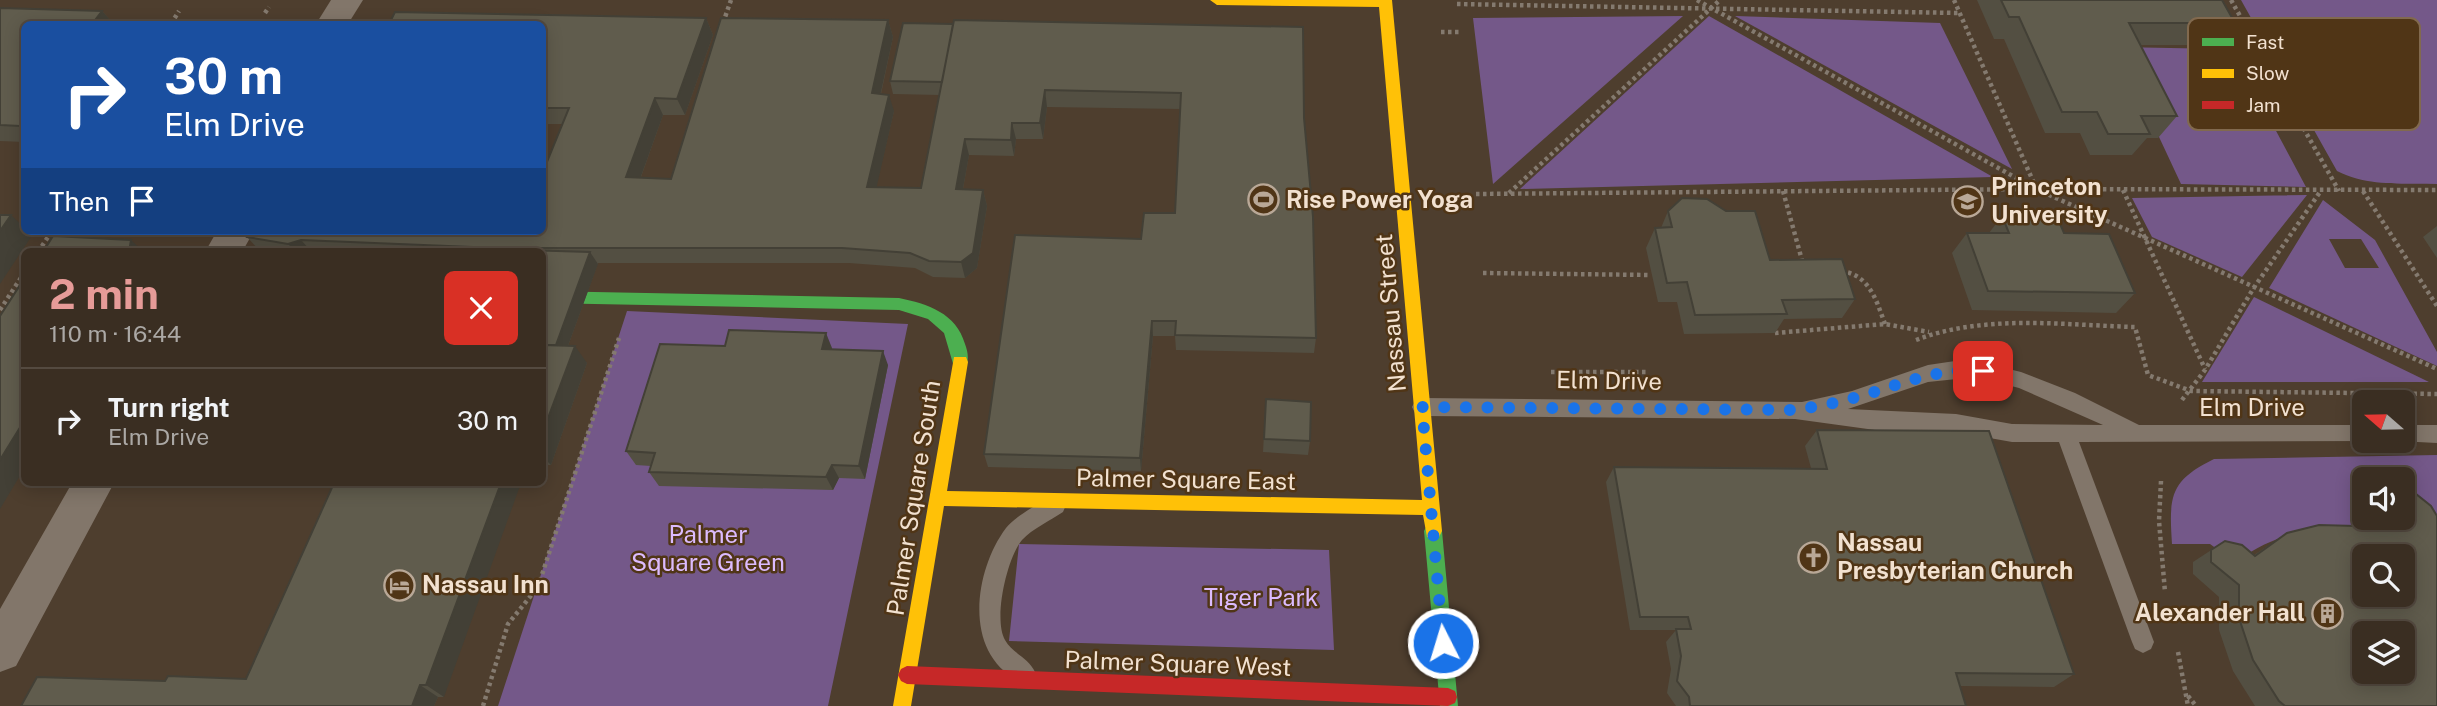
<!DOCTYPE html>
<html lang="en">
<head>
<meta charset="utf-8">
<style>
  :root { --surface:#3a2e22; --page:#41362a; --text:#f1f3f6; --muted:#aba8a5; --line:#544a40; --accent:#e69b98 }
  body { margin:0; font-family:"Public Sans",sans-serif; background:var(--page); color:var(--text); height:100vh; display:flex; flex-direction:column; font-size:26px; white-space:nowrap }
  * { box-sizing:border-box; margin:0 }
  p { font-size:23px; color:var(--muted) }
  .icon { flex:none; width:38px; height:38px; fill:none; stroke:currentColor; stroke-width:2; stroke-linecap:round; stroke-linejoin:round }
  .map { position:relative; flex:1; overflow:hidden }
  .drawer { position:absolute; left:21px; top:248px; width:525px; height:238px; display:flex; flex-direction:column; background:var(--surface); border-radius:10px; box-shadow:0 4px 18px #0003,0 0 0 2px var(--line) }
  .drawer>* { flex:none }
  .banner { position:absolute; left:21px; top:21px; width:525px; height:214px; border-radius:10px; box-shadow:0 4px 18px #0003,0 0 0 2px var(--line); background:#1a4fa0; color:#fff; overflow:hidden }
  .needle { width:46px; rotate:290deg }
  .buttons { position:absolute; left:2352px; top:390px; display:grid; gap:14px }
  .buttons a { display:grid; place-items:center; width:63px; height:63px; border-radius:10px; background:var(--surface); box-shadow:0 4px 18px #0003,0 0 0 2px var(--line); font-size:35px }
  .pin { position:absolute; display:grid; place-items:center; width:60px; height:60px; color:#fff; margin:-30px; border-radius:14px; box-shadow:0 4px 10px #0006 }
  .me { position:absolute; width:77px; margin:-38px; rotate:355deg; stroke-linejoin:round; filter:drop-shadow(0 0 5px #0008) }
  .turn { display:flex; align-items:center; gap:24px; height:147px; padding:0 28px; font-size:32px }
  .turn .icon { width:91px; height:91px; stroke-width:2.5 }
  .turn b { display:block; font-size:49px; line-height:60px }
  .then { display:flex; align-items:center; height:66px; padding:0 28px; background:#0003; gap:14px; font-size:26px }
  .round { display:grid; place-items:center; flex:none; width:74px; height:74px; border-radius:10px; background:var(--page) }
  .head { display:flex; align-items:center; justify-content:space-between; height:119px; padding:0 28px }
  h1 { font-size:42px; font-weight:700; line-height:52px; color:var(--accent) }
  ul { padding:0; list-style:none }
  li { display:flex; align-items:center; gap:21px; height:105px; padding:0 28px; border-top:2px solid var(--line) }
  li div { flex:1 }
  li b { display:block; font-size:26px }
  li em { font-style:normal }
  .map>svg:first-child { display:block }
  .green { fill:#745889; fill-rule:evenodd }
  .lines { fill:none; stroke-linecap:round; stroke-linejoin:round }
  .path { stroke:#847a6f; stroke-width:4.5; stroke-dasharray:3.5 3.5; stroke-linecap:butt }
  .lane { fill:#82766a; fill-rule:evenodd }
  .street { fill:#82766a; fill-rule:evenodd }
  .fast { fill:#4caf50; fill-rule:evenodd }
  .slow { fill:#ffc107; fill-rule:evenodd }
  .jam { fill:#c62828; fill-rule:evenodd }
  .wall { fill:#534f42 }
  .shaded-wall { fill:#434036 }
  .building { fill:#605c4d; stroke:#434036; stroke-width:2; fill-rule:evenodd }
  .route { stroke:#1a73e8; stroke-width:12; stroke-dasharray:0 21.6 }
  .labels { text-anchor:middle; stroke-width:5; stroke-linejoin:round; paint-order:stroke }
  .poi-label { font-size:24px; font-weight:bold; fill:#f2e1d0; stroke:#503516; text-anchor:start }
  .street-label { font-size:24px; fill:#f2e1d0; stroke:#503516 }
  .park-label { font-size:24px; fill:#dcbbfe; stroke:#503516 }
  .key { fill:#503516; stroke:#81694e; stroke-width:2 }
  .key-label { font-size:19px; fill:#f2e1d0 }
</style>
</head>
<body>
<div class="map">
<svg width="2437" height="706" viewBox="0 0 2437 706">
  <rect width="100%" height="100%" fill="#4e3e2e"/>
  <path class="green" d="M2197 0H2206L2306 187 2181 184 2117 47 2223 49Z
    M2241 0H2437V184C2403 183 2369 187 2337 171Z
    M1683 16 1493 184 1473 18Z
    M1709 16 1993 177 1520 189Z
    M1736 16 1940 23 2012 169 1735 16Z
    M2307 195 2242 277 2152 237 2132 198Z
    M2323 200 2375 240 2437 352V366L2269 288ZM2329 239H2361L2379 268H2345Z
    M2254 297 2429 382H2202Z
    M627 311 908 324 828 706H498Z
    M2437 455V541L2403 498V480H2364V493L2353 505 2363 533C2304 533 2286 527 2235 562L2210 544H2172C2169 497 2169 481 2214 459Z
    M1019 544 1329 550 1334 650 1009 641Z"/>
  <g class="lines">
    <path class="path" d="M1697 0 2036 189 2437 190
      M1954 0 2036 188
      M2231 0 2339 191
      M1457 4 1960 13
      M265 13 269 7
      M723 23 731 0
      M171 24 179 11
      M1441 32H1460
      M2123 190 2205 369
      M1783 191 1803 264
      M2363 191 2437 306
      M1509 193 1720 0
      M1476 194 2036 189 2437 369
      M38 252 52 231
      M1841 271C1870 275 1876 300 1885 324
      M1483 273 1651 275
      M0 310 24 273
      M1775 333 1885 324 1929 332
      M1916 340C1984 314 2063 325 2135 327L2148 375 2191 391 2437 394
      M1551 372H1647
      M2182 400 2205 370 2253 289 2320 192
      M2161 481 2159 521 2165 592
      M2178 652 2188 706
      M2188 696 2196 706
      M483 706 508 624 538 587 619 338"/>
    <path class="lane" d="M1955 361H1976L2021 372 2075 393 2139 425H2364V441H2369L2079 442 2154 642 2151 649 2143 653 2135 649 2132 642 2059 442H2012L1956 432 1875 430 1795 419 1422 416 1415 413 1412 407 1415 401 1422 398 1802 402 1852 391 1928 365ZM1976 377 2019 388 2103 425 2012 424 1956 414 1848 409 1928 382Z
      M2403 425H2437V443L2398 441H2403Z
      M1056 496 1063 498 1066 505 1063 512C1051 520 1032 529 1022 540 1007 558 993 619 1005 640 1012 653 1029 658 1035 672L1032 680 1024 683C962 658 973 572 1006 528 1016 516 1041 501 1056 496Z"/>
    <path class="street" d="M331 0H363L348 24H316Z
      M217 231H254L242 252H205Z
      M72 483H114L16 666 0 672V609Z"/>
    <path class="fast" d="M542 291 899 298C928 304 956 313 965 344 968 352 969 359 966 367H954L944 333 928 319 899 310 542 303Z
      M1433 523 1439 525 1442 531 1458 706H1440L1424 531 1427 525Z"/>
    <path class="slow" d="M1210 0H1392L1442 531 1439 537 1433 539 1427 537 1423 515 944 506 911 706H893L954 357H966L968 362 947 491 1422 500 1379 7 1217 5Z"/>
    <path class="jam" d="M907 666 1448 688 1455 691 1457 697 1455 703 1448 706 907 684 901 681 898 675 901 669Z"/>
  </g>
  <path class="wall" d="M1977 0H2222L2235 23 2217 45H2140L2177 116 2158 138H2147L2132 155H2090L2080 133H2045L2004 39H1994Z
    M0 8 102 11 114 24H24V142L0 141Z
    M706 18 713 35 685 115H663L641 177 671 179 888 20 893 37 881 94 894 111 876 187 921 188 940 95 893 94 890 81 903 23 1304 118 1316 338 1314 353 1176 350 1175 336H1153L1141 471 988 467 984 454 1141 239 1175 213 1181 109 1047 107 1043 139H1016L1014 156 969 155 963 189 983 190 987 206 977 268 965 278 933 277 915 268 849 263H598L568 346 587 363 551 465H542V252H261L247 237 542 231 563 124H547L542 133V24L390 22Z
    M1668 211 1770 260 1855 299 1842 318 1784 319 1775 333 1684 334 1677 302H1658L1646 248 1655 228H1661Z
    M2002 216 2064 233 2135 293 2116 313 1972 310 1952 253 1967 233H1989Z
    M2437 226V258L2423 237Z
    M725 346 832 348V349L888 365 865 479 839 478 833 490 659 486 649 472 651 466 636 465 626 451Z
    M1266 399 1310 441 1308 455 1263 452Z
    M1817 430 2074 674 2054 687 1960 686 1966 706H1676L1667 693 1671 669 1666 642 1676 630H1630L1606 482 1614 467 1811 468 1805 446Z
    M334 483 444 697H438L434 706H21L165 681 246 679Z
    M2364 506V518H2403L2437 706H2255L2233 671 2219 630V597L2193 574V562L2225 541 2254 555 2287 533 2365 526 2363 522 2361 509Z"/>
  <path class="shaded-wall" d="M102 11 114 24H92Z
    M706 18 713 35 685 115 677 99Z
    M888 20 893 37 877 110 872 93Z
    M1045 90 1047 107 1043 139 1040 123Z
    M889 95 894 111 873 203 867 187Z
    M655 98 663 115 635 193 626 177Z
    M542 118 547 124 542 133Z
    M24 119V130L20 126Z
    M1012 123 1016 139 1014 156 1011 140Z
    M965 139 969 155 960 205 956 189Z
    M983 190 987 206 977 268 965 278 961 262Z
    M11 215 24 227V231H30L33 234 0 284V231Z
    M131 240 144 252H129Z
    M301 240 312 252H296L288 244Z
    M590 252 598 264 562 362 554 351Z
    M1152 321 1153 336 1141 471 1140 458Z
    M826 333 832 348 828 363 822 349Z
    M575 346 587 363 551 465 542 456V434Z
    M883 351 888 365 865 479 859 466Z
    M24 421V469L0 509V460Z
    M832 465 839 478 833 490 826 477Z
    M501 483H521L444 697 426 685Z
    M420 685 438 697 434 706H412Z"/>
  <path class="building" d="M2001 0H2222L2235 23H2129L2177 116H2141L2150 134H2108L2097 112H2062L2019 17H2009Z
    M0 8 102 11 92 24H24V119L20 126 0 125Z
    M395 12 706 18 677 99 655 98 626 177 671 179 721 18 888 20 872 93 889 95 867 187 921 188 954 20 1303 27 1304 118 1313 217 1316 338 1175 335 1176 321H1152L1140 458 984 454 1015 235 1141 239 1144 213H1175L1181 93 1045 90 1040 123H1012L1011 140 965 139 956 189 983 190 973 253 961 262 929 261 910 253 842 248H497L301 240 288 244 247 237 250 231H542V174L569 108H542V24H360L362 21 390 22Z
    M903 23 953 24 942 82 890 81Z
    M1682 198 1707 199 1726 211H1755L1770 260 1842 259 1855 299 1782 300 1787 314 1695 315 1687 282 1667 283 1655 228 1672 227 1668 211Z
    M0 215H11L0 231Z
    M2002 216 2057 217 2064 233 2109 234 2135 293 1988 291 1967 233H2009Z
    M53 236 131 240 129 252H43Z
    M523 250 590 252 556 345H542V252H522Z
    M24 279V421L0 460V316Z
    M729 330 826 333 822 349 883 351 859 466 832 465 826 477 649 472 655 453 626 451 660 344 725 346Z
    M542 345 575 346 542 434Z
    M1266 399 1311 402 1310 441 1264 439Z
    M1817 430 1989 431 2074 674 1956 673 1966 706H1690L1689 697 1677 681 1681 656 1676 629H1691L1688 617H1640L1614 467 1827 469Z
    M334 483H501L426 685H420L412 706H21L37 677 165 681 168 676 246 679Z
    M2403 488 2411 490 2431 506 2437 516V706H2285L2279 701 2253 660 2239 618V585L2211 562V550L2225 541 2242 545 2255 556 2287 533 2319 525 2393 527 2388 518H2403ZM2364 556H2403V595H2364ZM2364 634H2403V672H2364Z"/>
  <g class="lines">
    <path class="route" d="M1443 643 1422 407 1795 410C1813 407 1832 404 1850 399 1896 387 1935 367 1983 371"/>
  </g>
  <defs>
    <symbol id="stadium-ring" viewBox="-11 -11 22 22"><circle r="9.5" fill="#503516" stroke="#b9a897" stroke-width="1.5"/><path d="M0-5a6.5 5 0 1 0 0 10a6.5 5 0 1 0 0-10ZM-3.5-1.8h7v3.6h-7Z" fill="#b9a897"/></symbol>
    <symbol id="university-ring" viewBox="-11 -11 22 22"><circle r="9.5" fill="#503516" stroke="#b9a897" stroke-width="1.5"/><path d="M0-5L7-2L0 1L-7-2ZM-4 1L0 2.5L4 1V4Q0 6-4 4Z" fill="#b9a897"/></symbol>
    <symbol id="church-ring" viewBox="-11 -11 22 22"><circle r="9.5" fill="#503516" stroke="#b9a897" stroke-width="1.5"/><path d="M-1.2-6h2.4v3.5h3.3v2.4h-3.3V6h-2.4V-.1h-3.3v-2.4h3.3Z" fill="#b9a897"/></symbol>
    <symbol id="hotel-ring" viewBox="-11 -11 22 22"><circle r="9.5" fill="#503516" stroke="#b9a897" stroke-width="1.5"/><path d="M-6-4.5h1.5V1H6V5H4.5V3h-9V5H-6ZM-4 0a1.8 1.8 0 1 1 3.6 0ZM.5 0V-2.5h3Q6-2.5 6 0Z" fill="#b9a897"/></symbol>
    <symbol id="building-ring" viewBox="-11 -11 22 22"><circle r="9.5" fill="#503516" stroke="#b9a897" stroke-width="1.5"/><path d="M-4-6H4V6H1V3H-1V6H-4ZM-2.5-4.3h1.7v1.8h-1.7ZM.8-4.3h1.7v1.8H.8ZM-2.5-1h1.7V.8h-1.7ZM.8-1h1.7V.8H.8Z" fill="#b9a897"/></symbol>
  </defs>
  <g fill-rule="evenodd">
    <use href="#stadium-ring" x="1246" y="182" width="35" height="35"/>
    <use href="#university-ring" x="1950" y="184" width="35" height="35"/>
    <use href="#church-ring" x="1796" y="540" width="35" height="35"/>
    <use href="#hotel-ring" x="382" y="568" width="35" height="35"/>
    <use href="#building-ring" x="2310" y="596" width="35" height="35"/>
  </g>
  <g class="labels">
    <g class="poi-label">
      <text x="1991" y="195">Princeton<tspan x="1991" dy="28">University</tspan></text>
      <text x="1286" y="208">Rise Power Yoga</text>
      <text x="1837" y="551">Nassau<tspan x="1837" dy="28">Presbyterian Church</tspan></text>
      <text x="422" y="593">Nassau Inn</text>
      <text x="2305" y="621" text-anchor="end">Alexander Hall</text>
    </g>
    <g class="street-label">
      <text transform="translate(1391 313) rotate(-95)" y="8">Nassau Street</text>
      <text transform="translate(1609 381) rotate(1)" y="8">Elm Drive</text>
      <text x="2252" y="416">Elm Drive</text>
      <text transform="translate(1186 480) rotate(1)" y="8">Palmer Square East</text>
      <text transform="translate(914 498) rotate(-81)" y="8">Palmer Square South</text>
      <text transform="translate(1178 664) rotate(2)" y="8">Palmer Square West</text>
    </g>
    <g class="park-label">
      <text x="708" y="543">Palmer<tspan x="708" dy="28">Square Green</tspan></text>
      <text x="1261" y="606">Tiger Park</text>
    </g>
  </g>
  <rect x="2188" y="18" width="232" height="112" rx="10" class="key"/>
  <rect x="2202" y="38" width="32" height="8" fill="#4caf50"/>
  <rect x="2202" y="69" width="32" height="9" fill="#ffc107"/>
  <rect x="2202" y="101" width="32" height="8" fill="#c62828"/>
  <g class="key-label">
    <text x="2246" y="49">Fast</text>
    <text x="2246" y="80">Slow</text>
    <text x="2246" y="112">Jam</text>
  </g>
</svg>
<div class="buttons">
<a><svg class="needle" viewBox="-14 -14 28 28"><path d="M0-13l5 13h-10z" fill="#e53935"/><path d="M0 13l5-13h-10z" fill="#aba8a5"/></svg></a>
<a><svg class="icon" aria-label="sound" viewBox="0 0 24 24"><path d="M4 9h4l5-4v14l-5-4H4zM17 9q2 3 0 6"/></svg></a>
<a><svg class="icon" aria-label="search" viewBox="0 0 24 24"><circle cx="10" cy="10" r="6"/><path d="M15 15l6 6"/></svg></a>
<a><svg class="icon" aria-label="layers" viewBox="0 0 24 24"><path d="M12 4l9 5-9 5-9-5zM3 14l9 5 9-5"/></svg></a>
</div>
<div class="pin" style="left:1983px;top:371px;background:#d93025"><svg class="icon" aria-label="arrive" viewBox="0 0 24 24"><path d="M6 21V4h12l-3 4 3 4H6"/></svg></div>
<svg class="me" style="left:1443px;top:643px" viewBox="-20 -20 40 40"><circle r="17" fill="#1a73e8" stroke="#fff" stroke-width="3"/><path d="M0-11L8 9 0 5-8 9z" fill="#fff"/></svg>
<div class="banner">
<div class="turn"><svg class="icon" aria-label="right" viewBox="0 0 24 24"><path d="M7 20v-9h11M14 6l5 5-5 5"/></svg><div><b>30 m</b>Elm Drive</div></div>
<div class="then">Then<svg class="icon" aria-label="arrive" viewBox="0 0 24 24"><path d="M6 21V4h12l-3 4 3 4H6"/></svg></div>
</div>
<section class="drawer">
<div class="head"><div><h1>2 min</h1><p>110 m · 16:44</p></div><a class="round" style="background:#d93025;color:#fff"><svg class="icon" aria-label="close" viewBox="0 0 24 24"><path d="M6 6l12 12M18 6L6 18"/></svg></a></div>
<ul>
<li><svg class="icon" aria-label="right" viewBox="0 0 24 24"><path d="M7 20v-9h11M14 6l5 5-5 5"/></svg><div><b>Turn right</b><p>Elm Drive</p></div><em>30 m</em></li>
</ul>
</section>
</div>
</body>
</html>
